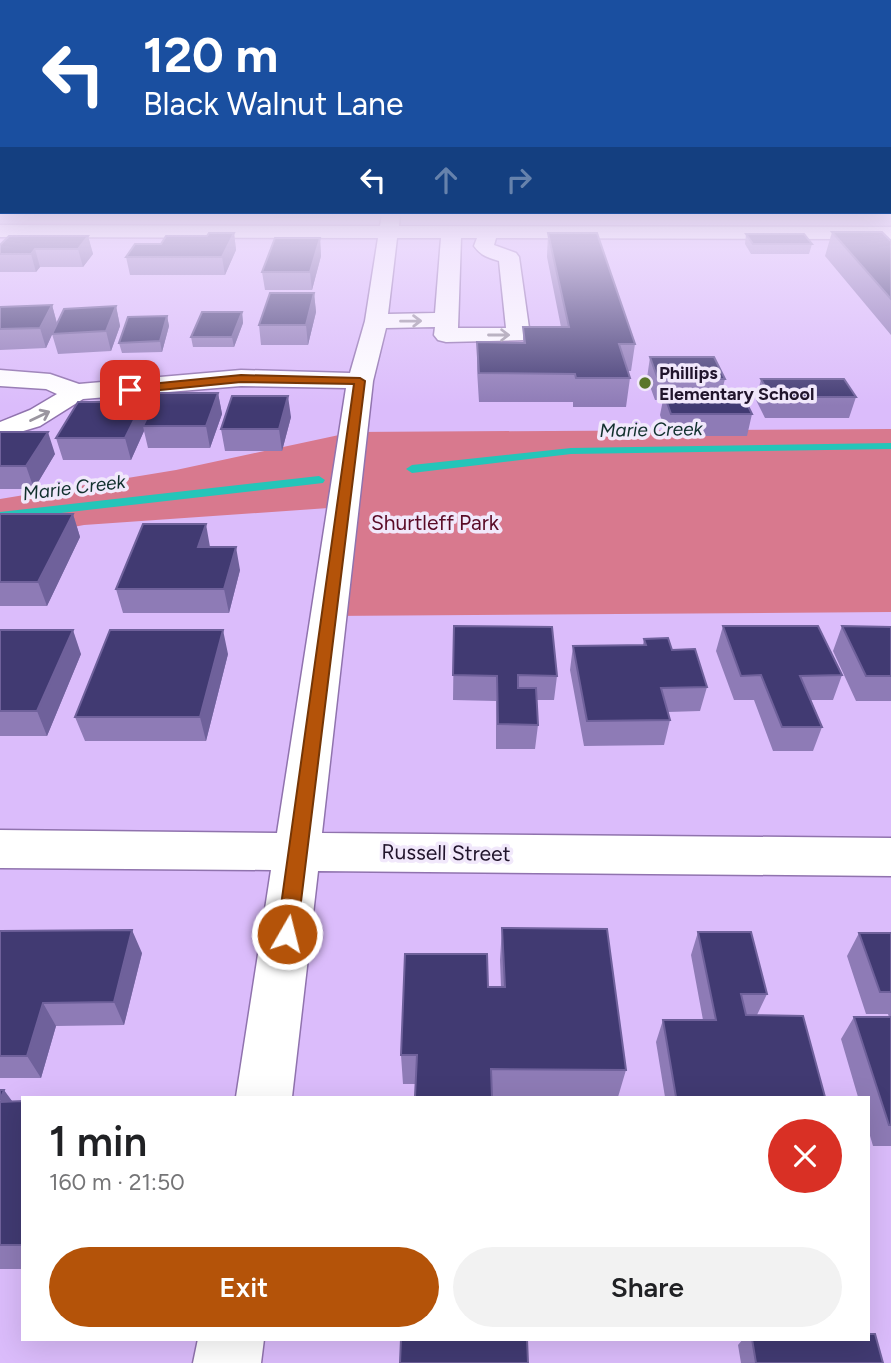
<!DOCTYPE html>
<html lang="en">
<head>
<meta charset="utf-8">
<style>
  :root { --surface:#fff; --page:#f2f2f2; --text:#202124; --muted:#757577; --accent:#b45309 }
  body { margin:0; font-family:Figtree,sans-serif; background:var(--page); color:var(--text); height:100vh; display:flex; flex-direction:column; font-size:26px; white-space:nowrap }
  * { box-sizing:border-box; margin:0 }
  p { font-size:23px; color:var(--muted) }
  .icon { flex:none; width:38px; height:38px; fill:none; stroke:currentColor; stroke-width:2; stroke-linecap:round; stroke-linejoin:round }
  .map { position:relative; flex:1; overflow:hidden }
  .details { position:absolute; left:21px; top:1096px; width:849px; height:245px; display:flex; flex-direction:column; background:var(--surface); border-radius:0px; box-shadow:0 7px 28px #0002 }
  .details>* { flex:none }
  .hud { position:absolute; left:0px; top:0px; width:892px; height:214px; box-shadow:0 7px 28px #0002; background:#1a4fa0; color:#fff; overflow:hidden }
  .pin { position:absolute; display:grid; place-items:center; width:60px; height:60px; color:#fff; margin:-30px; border-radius:14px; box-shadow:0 4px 10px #0006 }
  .me { position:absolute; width:77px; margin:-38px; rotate:8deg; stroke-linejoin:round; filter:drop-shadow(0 0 5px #0008) }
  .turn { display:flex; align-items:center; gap:24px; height:147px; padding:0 28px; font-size:32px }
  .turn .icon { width:91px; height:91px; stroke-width:2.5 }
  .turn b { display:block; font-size:49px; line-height:60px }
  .lanes { display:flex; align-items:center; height:66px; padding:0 28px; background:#0003; justify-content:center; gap:35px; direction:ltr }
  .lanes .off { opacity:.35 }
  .round { display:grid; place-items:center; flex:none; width:74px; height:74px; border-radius:37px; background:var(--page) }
  .head { display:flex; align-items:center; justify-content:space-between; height:119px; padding:0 28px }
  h1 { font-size:42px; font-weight:600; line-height:52px }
  .button { display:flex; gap:14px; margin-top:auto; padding:14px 28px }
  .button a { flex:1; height:80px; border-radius:42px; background:var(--accent); color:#fff; font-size:28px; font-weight:600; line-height:80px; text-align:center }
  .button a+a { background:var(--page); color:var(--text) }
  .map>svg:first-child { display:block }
  .green { fill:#d8798e }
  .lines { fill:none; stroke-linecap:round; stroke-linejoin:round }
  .stream { fill:#24c5b9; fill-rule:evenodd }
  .minor-casing { stroke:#9073ae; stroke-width:3 }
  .minor { fill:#fff; fill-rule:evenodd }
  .wall { fill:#8e7bb6 }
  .shaded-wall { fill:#6f619b }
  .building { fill:#413a72; stroke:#6f619b; stroke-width:2 }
  .oneway { stroke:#9b96a0 }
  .route { fill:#b45309; stroke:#753606; stroke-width:2 }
  .poi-dot { fill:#5a762a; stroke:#f1e8fb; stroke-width:2.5 }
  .labels { text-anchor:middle; stroke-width:7; stroke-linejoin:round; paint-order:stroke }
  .far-poi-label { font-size:18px; font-weight:bold; fill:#21152c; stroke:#f1e8fb; text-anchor:start }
  .far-water-label { font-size:19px; font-style:italic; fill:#11302d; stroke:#f1e8fb }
  .park-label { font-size:21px; fill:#5a0b27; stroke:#f1e8fb }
  .street-label { font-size:21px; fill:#21152c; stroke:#f1e8fb }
</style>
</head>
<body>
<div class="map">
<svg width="891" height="1363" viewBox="0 0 891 1363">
  <rect width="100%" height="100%" fill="#dbbcfb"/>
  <path class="green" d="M891 429V612L329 616 343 507 84 525 0 541V499L176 470 353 432Z"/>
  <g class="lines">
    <path class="stream" d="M891 443V449L571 454 412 473 406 469 412 465 571 448Z
      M319 476 325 480 323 483 0 520V512Z"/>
    <defs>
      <path id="minor" d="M382 215H400L399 226 891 227V239L496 238 494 245 516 253 519 257 530 335 526 340 446 342 438 340 434 335 435 327 386 328 373 381 322 833 891 838V876L318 871 292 1097H236L271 870 0 868V830L277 833 346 388 241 386 83 399 40 426 0 438V422L30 410 57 394 46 389 0 386V370L50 374 79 384 241 370 350 373 365 321 378 238 0 237V225L380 226ZM397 238H441L435 313 388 314ZM461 238H477L474 246C481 256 489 258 499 261L506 328H458Z
        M198 1339H264L261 1363H193Z"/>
    </defs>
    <use href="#minor" class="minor-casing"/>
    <use href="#minor" class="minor"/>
  </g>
  <path class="wall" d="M273 215H336L335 218H274Z
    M711 215H743V216Z
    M832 215H860V216Z
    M832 232 891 241V335L825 256Z
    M234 233 236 250 225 275H130L126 257 161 244Z
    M548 233 635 344 631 371H628L630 378 626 407H573V402H479L477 370V342H523V327H561L547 257Z
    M746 234 812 244 809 254H751L745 244Z
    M88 236 93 254 83 267H40L36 272H0V245Z
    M320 238 321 256 312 290H265L262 272Z
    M314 293 316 312 308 345H261L259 325Z
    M52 305 57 323 116 306 120 326 111 351 58 354 52 334 46 348 0 350V307Z
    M242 312 243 323 234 347H193L191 337Z
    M167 316 169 326 162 352 122 353 119 343Z
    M650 357 725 379 721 394 752 414 747 436H667L660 415 663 400H655L647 378Z
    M761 379 856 397 849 418H765L756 400Z
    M218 393 222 414 210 448H148L144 431 131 460H63L56 438 143 402 147 418Z
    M291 417 282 451H225L221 429Z
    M0 432 55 454 34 489H0Z
    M0 514H73L80 537 47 606H0Z
    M210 547 240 570 229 613H123L116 589Z
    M454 626 557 676 554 700H536L538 725 535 749H496V701L453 700Z
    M723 626 842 675 833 700H811L822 727 813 751H773L754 700H734L716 651Z
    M842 626 891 627V701H856L833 651Z
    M0 630 81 654 47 736H0Z
    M644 639 672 650 707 687 700 711 668 712 670 720 664 745 584 746 570 670 573 646 643 645Z
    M228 654 206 741H85L75 717Z
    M502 928 626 1070 618 1097H415V1084H403L401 1055 488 987H501L500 960Z
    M0 931 142 953 124 1025 56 1026 41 1078H0Z
    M698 932 767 994 757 1015 825 1097H665L656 1042 663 1020H703L691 955Z
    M859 933H891V1146H873L868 1129V1097H858L841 1039 854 1017H889L888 1014H866L847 956Z
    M0 1090 12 1101H23V1269H0Z
    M743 1339H868L883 1363H741L738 1345Z"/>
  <path class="shaded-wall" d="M234 233 236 250 225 275 222 257Z
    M88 236 93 254 83 267 78 249Z
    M320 238 321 256 312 290 310 272Z
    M35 249 40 267 36 272 31 254Z
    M314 293 316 312 308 345 306 325Z
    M52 305 57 324 46 348 40 328Z
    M116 306 120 326 111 351 106 331Z
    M242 312 243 323 234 347 232 337Z
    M167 316 169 326 162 352 160 341Z
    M218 393 222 414 210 448 206 426Z
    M288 396 291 417 282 451 279 429Z
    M143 402 148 423 143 426 144 431 131 460 125 438Z
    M48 432 55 454 34 489 26 466Z
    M73 514 80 537 47 606 38 582Z
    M206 524 210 547H198Z
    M236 547 240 570 229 613 224 589Z
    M73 630 81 654 47 736 37 711Z
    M223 630 228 654 206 741 200 717Z
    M132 930 142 953 124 1025 114 1002Z
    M43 1003 56 1026 41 1078 27 1056Z
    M4 1090 23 1116 0 1102Z"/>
  <path class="building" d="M832 232H882L891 241V299Z
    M209 233H234L222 257H126L135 244H161L166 236H207Z
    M548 233H597L635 344H619L630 378H576L575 374 479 373 477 342 525 343 523 327H569Z
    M746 234H804L812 244H753Z
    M9 236H88L78 249H35L31 254H0V245Z
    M275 238H320L310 272H262Z
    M270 293H314L306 325H259Z
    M52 305 40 328 0 329V307Z
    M116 306 106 331 52 334 64 309Z
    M202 312H242L232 337H191Z
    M167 316 160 341 119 343 128 317Z
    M650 357H714L725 379H658Z
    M761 379H844L856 397H771Z
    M159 393H218L206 426H143Z
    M664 394H742L752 414H671Z
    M232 396H288L279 429H221Z
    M78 402H143L125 438H56Z
    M0 432H48L26 466H0Z
    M0 514H73L38 582H0Z
    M143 524H206L198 547H236L224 589H116Z
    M454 626 552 627 557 676 518 675V688H536L538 725 498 724 497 676 453 675Z
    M723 626H818L842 675 800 676 822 727H782L761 675 741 676Z
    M842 626 891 627V676H866Z
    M0 630H73L37 711H0Z
    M110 630H223L200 717H75Z
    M668 638 672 650 695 649 707 687 661 688 670 720 587 721 573 646 646 645 644 639Z
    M502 928 607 929 626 1070 491 1069 492 1097H415L417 1055H401L405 954H487L488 987H505Z
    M132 930 114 1002 43 1003 27 1056H0V931Z
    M698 932H751L767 994H741L746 1015 803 1016 825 1097H676L663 1020H716Z
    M859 933H891V992H880Z
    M854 1017H891V1125H889Z
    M0 1090H4L0 1100Z
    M23 1101V1245H0V1102Z
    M868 1334H875L883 1363H756L752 1339H868Z
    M401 1339H527L528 1363H400Z"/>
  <defs><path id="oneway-shaft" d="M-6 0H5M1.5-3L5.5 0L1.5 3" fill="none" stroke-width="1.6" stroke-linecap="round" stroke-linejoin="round" transform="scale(1.75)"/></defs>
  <g class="oneway">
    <use href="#oneway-shaft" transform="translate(411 321) rotate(-1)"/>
    <use href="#oneway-shaft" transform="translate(499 335)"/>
    <use href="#oneway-shaft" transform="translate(40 416) rotate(-26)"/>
  </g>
  <linearGradient id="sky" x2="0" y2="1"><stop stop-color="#59bbd5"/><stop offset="0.53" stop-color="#efe1fd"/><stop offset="1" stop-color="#efe1fd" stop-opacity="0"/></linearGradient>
  <rect width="891" height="406" fill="url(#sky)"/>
  <path class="route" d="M241 375 360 378 365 381 297 934 294 940 287 943 280 940 277 934 354 384 241 382 130 393 125 390 130 386Z"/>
  <circle class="poi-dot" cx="645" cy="383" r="7"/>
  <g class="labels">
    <g class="far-poi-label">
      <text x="659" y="379">Phillips<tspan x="659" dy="21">Elementary School</tspan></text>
    </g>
    <g class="far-water-label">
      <text transform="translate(651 429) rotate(-1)" y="7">Marie Creek</text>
      <text transform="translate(74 487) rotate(-7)" y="7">Marie Creek</text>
    </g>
    <g class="park-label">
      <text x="435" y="530">Shurtleff Park</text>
    </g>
    <g class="street-label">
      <text transform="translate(446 853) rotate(1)" y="7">Russell Street</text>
    </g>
  </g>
</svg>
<div class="pin" style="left:130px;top:390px;background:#d93025"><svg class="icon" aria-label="arrive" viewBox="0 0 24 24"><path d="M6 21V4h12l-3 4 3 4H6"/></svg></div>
<svg class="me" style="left:287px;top:934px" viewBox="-20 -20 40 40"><circle r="17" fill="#b45309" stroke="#fff" stroke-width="3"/><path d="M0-11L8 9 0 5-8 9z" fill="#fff"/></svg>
<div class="hud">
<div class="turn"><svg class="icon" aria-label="left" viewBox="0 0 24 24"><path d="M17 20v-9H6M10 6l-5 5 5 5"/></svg><div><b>120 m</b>Black Walnut Lane</div></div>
<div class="lanes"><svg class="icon" aria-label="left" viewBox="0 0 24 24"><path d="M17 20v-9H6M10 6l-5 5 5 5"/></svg><svg class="icon off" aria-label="ahead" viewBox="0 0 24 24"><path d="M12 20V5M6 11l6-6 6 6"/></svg><svg class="icon off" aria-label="right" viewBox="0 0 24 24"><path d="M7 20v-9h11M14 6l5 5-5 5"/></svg></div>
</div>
<section class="details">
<div class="head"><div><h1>1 min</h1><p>160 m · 21:50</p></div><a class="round" style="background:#d93025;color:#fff"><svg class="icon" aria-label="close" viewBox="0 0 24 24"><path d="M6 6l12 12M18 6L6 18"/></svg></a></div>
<div class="button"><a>Exit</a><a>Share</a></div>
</section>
</div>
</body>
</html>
